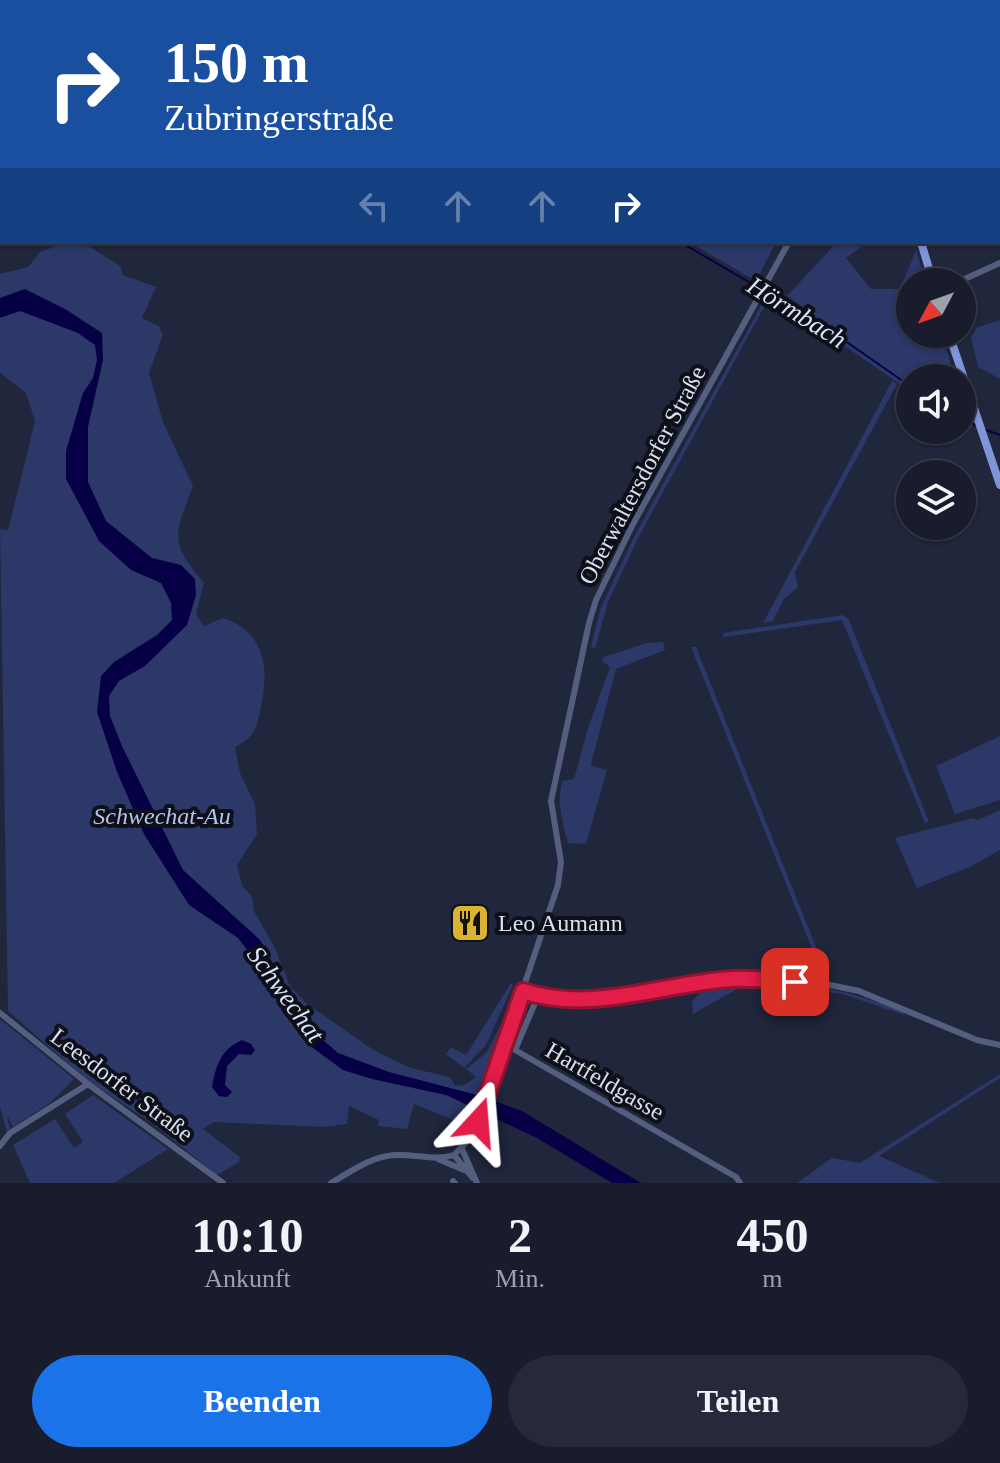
<!DOCTYPE html>
<html lang="de">
<head>
<meta charset="utf-8">
<style>
  :root { --surface:#181c2d; --page:#252939; --text:#f1f3f6; --muted:#9fa1aa; --line:#363a49; --accent:#1a73e8 }
  body { margin:0; font-family:Georgia,serif; background:var(--page); color:var(--text); height:100vh; display:flex; flex-direction:column; font-size:30px; white-space:nowrap }
  * { box-sizing:border-box; margin:0 }
  p { font-size:26px; color:var(--muted) }
  .icon { flex:none; width:44px; height:44px; fill:none; stroke:currentColor; stroke-width:2; stroke-linecap:round; stroke-linejoin:round }
  .map { position:relative; height:1183px; overflow:hidden }
  .sheet { display:flex; flex-direction:column; background:var(--surface); flex:1 }
  .sheet>* { flex:none }
  .hud { position:absolute; left:0px; top:0px; width:1000px; height:244px; box-shadow:0 2px 6px #0004,0 0 0 2px var(--line); background:#1a4fa0; color:#fff; overflow:hidden }
  .needle { width:52px; rotate:229deg }
  .tools { position:absolute; left:896px; top:268px; display:grid; gap:16px }
  .tools a { display:grid; place-items:center; width:80px; height:80px; border-radius:50%; background:var(--surface); box-shadow:0 2px 6px #0004,0 0 0 2px var(--line); font-size:40px }
  .pin { position:absolute; display:grid; place-items:center; width:68px; height:68px; color:#fff; margin:-34px; border-radius:16px; box-shadow:0 4px 12px #0006 }
  .me { position:absolute; width:88px; margin:-44px; rotate:19deg; stroke-linejoin:round; filter:drop-shadow(0 0 6px #0008) }
  .turn { display:flex; align-items:center; gap:28px; height:168px; padding:0 32px; font-size:36px }
  .turn .icon { width:104px; height:104px; stroke-width:2.5 }
  .turn b { display:block; font-size:56px; line-height:68px }
  .lanes { display:flex; align-items:center; height:76px; padding:0 32px; background:#0003; justify-content:center; gap:40px; direction:ltr }
  .lanes .off { opacity:.35 }
  .eta { display:flex; justify-content:space-evenly; align-items:center; height:136px; text-align:center }
  .eta b { font-size:48px; font-weight:700; line-height:56px }
  .action { display:flex; gap:16px; margin-top:auto; padding:16px 32px }
  .action a { flex:1; height:92px; border-radius:48px; background:var(--accent); color:#fff; font-size:32px; font-weight:700; line-height:92px; text-align:center }
  .action a+a { background:var(--page); color:var(--text) }
  .map>svg:first-child { display:block }
  .green { fill:#2b3868 }
  .water { fill:#070047 }
  .lines { fill:none; stroke-linecap:round; stroke-linejoin:round }
  .stream { stroke:#070047; stroke-width:2 }
  .minor { stroke:#545f7f; stroke-width:6 }
  .major { stroke:#8094d8; stroke-width:8 }
  .highway { stroke:#91aafb; stroke-width:9 }
  .route-casing { stroke:#92132f; stroke-width:20 }
  .route { stroke:#e11d48; stroke-width:14 }
  .labels { text-anchor:middle; stroke-width:8; stroke-linejoin:round; paint-order:stroke }
  .street-label { font-size:24px; fill:#dadfee; stroke:#0d1019 }
  .park-label { font-size:24px; font-style:italic; fill:#b6c4ed; stroke:#0d1019 }
  .poi-label { font-size:24px; fill:#dadfee; stroke:#0d1019; text-anchor:start }
  .water-label { font-size:26px; font-style:italic; fill:#dae2f7; stroke:#0d1019 }
</style>
</head>
<body>
<div class="map">
<svg width="1000" height="1183" viewBox="0 0 1000 1183">
  <rect width="100%" height="100%" fill="#20263c"/>
  <path class="green" d="M689 242H776L756 281Z
    M837 242H868L846 258 871 289H900L916 250 926 282H910V334H942L955 378H910V391L833 338 834 331 787 296Z
    M62 244 90 247 120 266 123 275 156 287 142 318 159 326 163 335 149 373 163 422 193 486C174 536 169 541 204 583L196 614 204 626 223 618C266 632 269 669 261 707 257 727 254 738 235 747L240 773 255 804 257 834 237 865 242 885 252 897 254 911 275 948 290 986 306 1003 375 1051 411 1068 450 1077 455 1086 464 1085 476 1077 466 1069 487 1052 519 987 481 1096 461 1092 477 1110 475 1115 460 1123 414 1104 407 1129 378 1126 379 1120 349 1106 347 1124 323 1127 214 1122 203 1129 240 1157 239 1162 217 1175 152 1123 88 1081 8 1011 0 529 8 530 35 421 26 393 0 373V274L28 267 40 252Z
    M762 304 764 307 638 538 608 602 595 649 591 646 601 607 635 535Z
    M1000 320V379L978 367 971 337 976 328Z
    M892 381 897 384 795 572 798 587 784 599 773 621 763 623Z
    M843 615 849 620 929 822 925 823 842 620 723 637V633Z
    M663 642 665 650 616 669 591 764 592 766 607 770 586 844 568 843C562 821 557 803 562 781L574 779 588 728 610 667 602 661 604 657 647 643Z
    M691 647H696L830 982 825 981Z
    M1000 736V800L955 814 936 766Z
    M1000 810V850L972 866 917 888 895 838 973 818 978 820Z
    M511 983 513 985 486 1045 464 1068 446 1054 451 1047 466 1055Z
    M737 983C801 982 844 987 903 1012L904 1015 843 994 804 990V1003L801 1004 785 992 772 988H739L693 1014 692 1002 704 987Z
    M0 1019 74 1079 50 1103 13 1127 7 1115 10 1129 7 1132 0 1107Z
    M1000 1074V1078L879 1156 940 1183H797L832 1158 860 1163Z
    M93 1095 168 1149 114 1183H30L13 1145 55 1119 74 1148 83 1142 65 1114Z"/>
  <path class="water" d="M25 289 65 309 102 333 103 360 88 427V482L106 521 152 558 181 565 195 579 196 595 187 625 145 666 119 681 109 696 110 716 122 746 183 870 260 940 291 998 316 1034 338 1053 389 1072 481 1096 522 1111 641 1183H612L537 1138 446 1095 372 1079 343 1070 313 1048 283 1013 262 969 238 938 189 905 144 834 117 772 97 712 101 676 114 662 157 635 172 620 171 603 161 583 131 570 99 541 66 479V451L83 393 93 378 97 360 95 345 78 333 20 311 0 318V298Z
    M242 1040 251 1044 255 1050 251 1055 239 1054 227 1066 225 1085 232 1092 227 1097 219 1096 212 1087C216 1066 220 1050 242 1040Z"/>
  <g class="lines">
    <path class="stream" d="M262 0 266 2
      M680 242 818 322 910 386
      M962 419 977 426
      M986 430 1000 435"/>
    <path class="minor" d="M385 0 389 2
      M659 0 660 2
      M814 0 815 2
      M415 2 418 0
      M601 2 604 0
      M998 71 1000 69
      M998 138 1000 139
      M998 239H1000
      M958 282 1000 263
      M523 991 538 996 515 1050 736 1177 740 1183
      M538 996 593 998 733 979 825 984 859 991 977 1040 1000 1045
      M0 1013 88 1084 223 1183
      M0 1146 10 1133 88 1084
      M462 1149 477 1183
      M454 1155 473 1178
      M438 1159 464 1170
      M453 1181 455 1183
      M331 1183C352 1171 371 1156 396 1155 416 1154 435 1161 454 1155L474 1134 558 885 561 862 551 801 589 623 596 600 633 524 789 242"/>
    <path class="major" d="M850 0 851 2
      M921 242 933 282
      M949 334 1000 485"/>
    <path class="highway" d="M870 2 871 0"/>
  </g>
  <g class="lines">
    <defs>
      <path id="route" d="M478 1122 523 991C591 1014 664 983 732 979 753 978 774 981 795 982"/>
    </defs>
    <use href="#route" class="route-casing"/>
    <use href="#route" class="route"/>
  </g>
  <defs>
    <symbol id="restaurant-square" viewBox="-11 -11 22 22"><rect x="-9" y="-9" width="18" height="18" rx="4" fill="#dab333" stroke="#0d1019"/><path d="M-5-6h1v4h1v-4h1v4h1v-4h1v5L-1.5 .5V6h-2V.5L-5-1ZM5-6V6H3V1.5H1.5Q1.5-4 5-6Z" fill="#111"/></symbol>
  </defs>
  <g fill-rule="evenodd">
    <use href="#restaurant-square" x="448" y="901" width="44" height="44"/>
  </g>
  <g class="labels">
    <g class="street-label">
      <text transform="translate(642 475) rotate(-62)" y="8">Oberwaltersdorfer Straße</text>
      <text transform="translate(605 1081) rotate(30)" y="8">Hartfeldgasse</text>
      <text transform="translate(122 1085) rotate(37)" y="8">Leesdorfer Straße</text>
    </g>
    <g class="park-label">
      <text x="162" y="824">Schwechat-Au</text>
    </g>
    <g class="poi-label">
      <text x="498" y="931">Leo Aumann</text>
    </g>
    <g class="water-label">
      <text transform="translate(797 312) rotate(32)" y="9">Hörmbach</text>
      <text transform="translate(286 994) rotate(54)" y="9">Schwechat</text>
    </g>
  </g>
</svg>
<div class="tools">
<a><svg class="needle" viewBox="-14 -14 28 28"><path d="M0-13l5 13h-10z" fill="#e53935"/><path d="M0 13l5-13h-10z" fill="#9fa1aa"/></svg></a>
<a><svg class="icon" aria-label="sound" viewBox="0 0 24 24"><path d="M4 9h4l5-4v14l-5-4H4zM17 9q2 3 0 6"/></svg></a>
<a><svg class="icon" aria-label="layers" viewBox="0 0 24 24"><path d="M12 4l9 5-9 5-9-5zM3 14l9 5 9-5"/></svg></a>
</div>
<div class="pin" style="left:795px;top:982px;background:#d93025"><svg class="icon" aria-label="arrive" viewBox="0 0 24 24"><path d="M6 21V4h12l-3 4 3 4H6"/></svg></div>
<svg class="me" style="left:478px;top:1122px" viewBox="-20 -20 40 40"><path d="M0-17L14 15 0 8-14 15z" fill="#e11d48" stroke="#fff" stroke-width="4"/></svg>
<div class="hud">
<div class="turn"><svg class="icon" aria-label="right" viewBox="0 0 24 24"><path d="M7 20v-9h11M14 6l5 5-5 5"/></svg><div><b>150 m</b>Zubringerstraße</div></div>
<div class="lanes"><svg class="icon off" aria-label="left" viewBox="0 0 24 24"><path d="M17 20v-9H6M10 6l-5 5 5 5"/></svg><svg class="icon off" aria-label="ahead" viewBox="0 0 24 24"><path d="M12 20V5M6 11l6-6 6 6"/></svg><svg class="icon off" aria-label="ahead" viewBox="0 0 24 24"><path d="M12 20V5M6 11l6-6 6 6"/></svg><svg class="icon" aria-label="right" viewBox="0 0 24 24"><path d="M7 20v-9h11M14 6l5 5-5 5"/></svg></div>
</div>
</div>
<section class="sheet">
<div class="eta">
<div><b>10:10</b><p>Ankunft</p></div>
<div><b>2</b><p>Min.</p></div>
<div><b>450</b><p>m</p></div>
</div>
<div class="action"><a>Beenden</a><a>Teilen</a></div>
</section>
</body>
</html>
